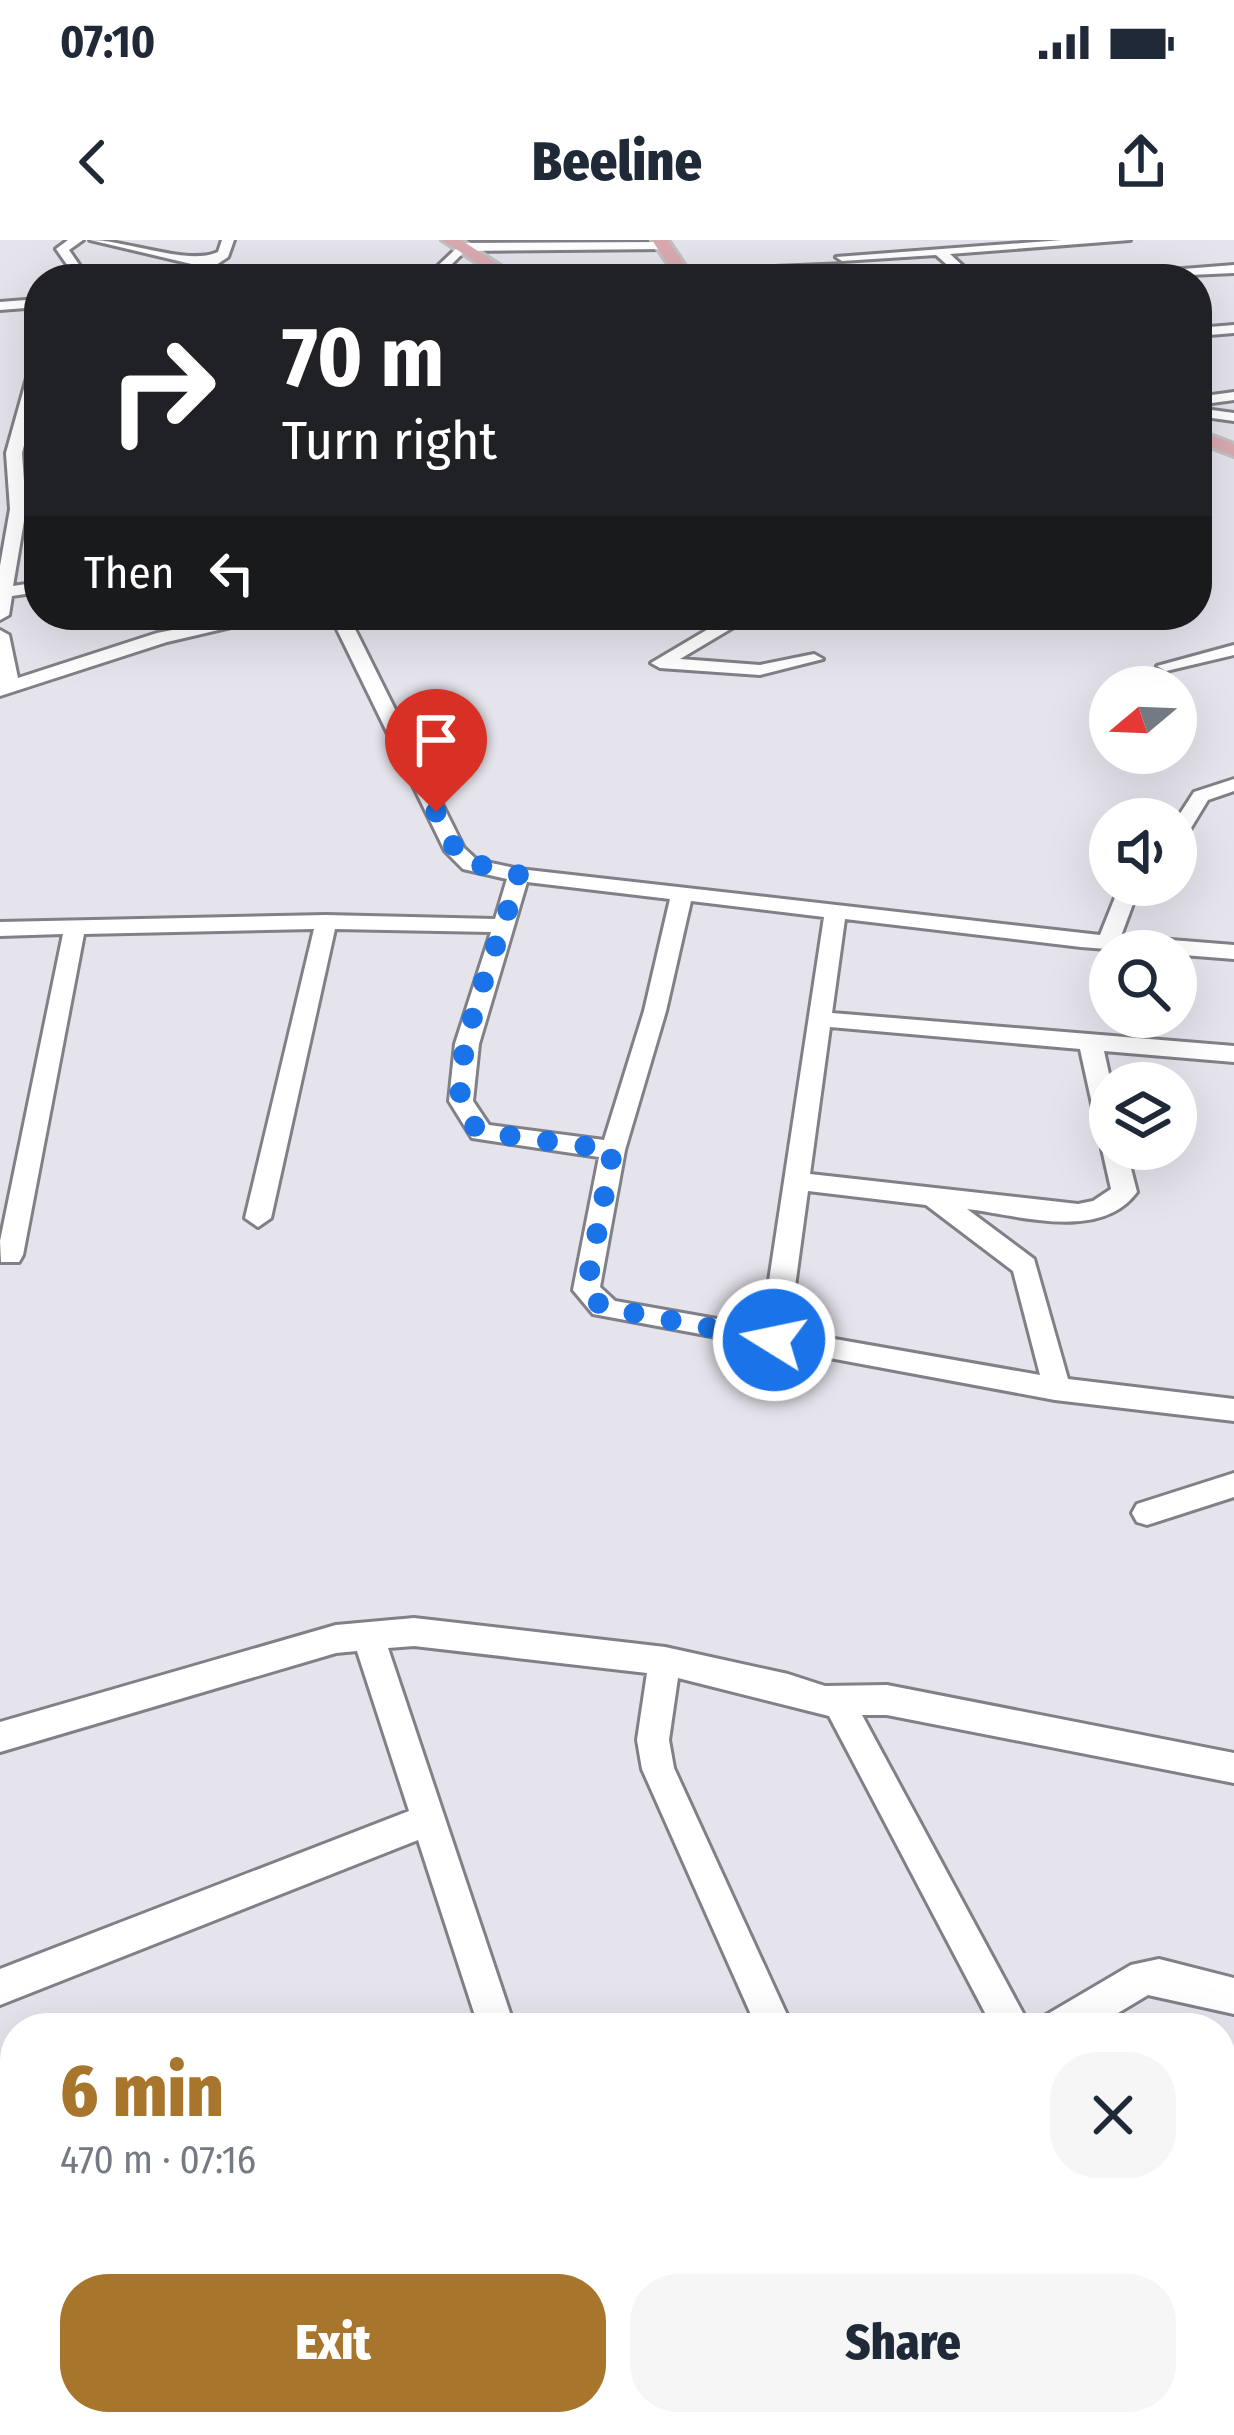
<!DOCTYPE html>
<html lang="en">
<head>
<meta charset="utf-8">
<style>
  :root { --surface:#fff; --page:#f6f6f7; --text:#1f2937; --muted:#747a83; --accent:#a7752b }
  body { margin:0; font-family:"Fira Sans Condensed",sans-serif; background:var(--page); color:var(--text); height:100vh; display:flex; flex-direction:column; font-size:45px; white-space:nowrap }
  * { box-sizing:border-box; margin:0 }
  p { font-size:39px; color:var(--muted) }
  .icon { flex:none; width:66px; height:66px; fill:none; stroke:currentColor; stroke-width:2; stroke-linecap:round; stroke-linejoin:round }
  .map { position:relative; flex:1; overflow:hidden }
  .side { position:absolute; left:0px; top:1773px; width:1236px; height:423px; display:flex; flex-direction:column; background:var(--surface); border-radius:48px 48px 0 0; box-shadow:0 12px 48px #0002 }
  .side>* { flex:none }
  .banner { position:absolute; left:24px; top:24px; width:1188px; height:366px; border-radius:48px; box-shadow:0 12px 48px #0002; background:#202124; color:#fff; overflow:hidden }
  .needle { width:78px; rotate:251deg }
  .tools { position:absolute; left:1089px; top:426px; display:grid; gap:24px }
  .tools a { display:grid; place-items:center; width:108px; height:108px; border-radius:50%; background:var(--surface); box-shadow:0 12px 48px #0002; font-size:60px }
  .pin { position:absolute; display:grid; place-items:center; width:102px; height:102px; color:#fff; margin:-123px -51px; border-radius:50% 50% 50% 0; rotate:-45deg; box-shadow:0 0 12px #0007 }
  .pin .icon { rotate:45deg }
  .me { position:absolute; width:132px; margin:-66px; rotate:280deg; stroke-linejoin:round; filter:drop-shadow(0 0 9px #0008) }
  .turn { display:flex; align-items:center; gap:42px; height:252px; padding:0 60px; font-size:54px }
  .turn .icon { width:156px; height:156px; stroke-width:2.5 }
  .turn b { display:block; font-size:84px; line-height:102px }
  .then { display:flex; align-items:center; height:114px; padding:0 60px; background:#0003; gap:24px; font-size:45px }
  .round { display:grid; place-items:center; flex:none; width:126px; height:126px; border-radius:48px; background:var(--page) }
  .overview { display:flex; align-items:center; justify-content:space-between; height:204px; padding:0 60px }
  h1 { font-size:72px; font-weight:800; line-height:90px; color:var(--accent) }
  .action { display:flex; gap:24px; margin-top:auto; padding:24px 60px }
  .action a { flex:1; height:138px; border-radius:48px; background:var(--accent); color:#fff; font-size:48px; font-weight:800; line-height:138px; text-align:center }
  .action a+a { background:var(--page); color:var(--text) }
  .status { display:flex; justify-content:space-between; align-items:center; height:84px; padding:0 60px; background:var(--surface); direction:ltr }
  .status svg { height:33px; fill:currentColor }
  header { display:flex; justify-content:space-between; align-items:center; height:156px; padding:0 60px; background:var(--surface); font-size:54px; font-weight:800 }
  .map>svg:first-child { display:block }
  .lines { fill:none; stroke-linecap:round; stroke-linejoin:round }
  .minor-casing { stroke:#818087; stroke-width:6 }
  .major-casing { stroke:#c2c2c3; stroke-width:6 }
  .minor { fill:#fff; fill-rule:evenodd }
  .major { fill:#daaab1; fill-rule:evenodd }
  .route { stroke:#1a73e8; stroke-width:21; stroke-dasharray:0 37.8 }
</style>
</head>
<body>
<div class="status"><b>07:10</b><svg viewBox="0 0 49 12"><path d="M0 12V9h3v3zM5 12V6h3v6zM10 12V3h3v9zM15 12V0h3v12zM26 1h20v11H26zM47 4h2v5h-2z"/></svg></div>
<header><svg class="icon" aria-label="back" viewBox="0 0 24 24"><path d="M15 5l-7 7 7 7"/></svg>Beeline<svg class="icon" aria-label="share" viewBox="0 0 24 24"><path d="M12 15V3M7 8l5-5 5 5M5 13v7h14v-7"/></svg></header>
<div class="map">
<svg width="1234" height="2195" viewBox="0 0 1234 2195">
  <rect width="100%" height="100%" fill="#e5e4ec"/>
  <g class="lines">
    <defs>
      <path id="minor" d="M68 0H83L69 10 80 26 78 39H66L68 26 56 9Z
        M90 0C127 0 188 26 218 12L222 0H234L228 17 213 27 268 39 208 34 200 26Z
        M1062 0H1130L950 14 977 39H963L936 15 842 21 836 17Z
        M664 2 668 9 465 11 437 39H424L462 3Z
        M846 24 851 31 730 37 724 33 730 29Z
        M1234 25V33L1101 39 1107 35Z
        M631 27 636 34 608 39 609 36Z
        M39 59V67L0 70V62Z
        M1234 85V93L1197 96V88Z
        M39 116V147L22 213 26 269 13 346 39 342V352L12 356 9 375 0 380V326L10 269 6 213 32 120Z
        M1234 152V160L1197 165V157Z
        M1197 168 1234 173V181L1197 176Z
        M248 375H283L167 402 0 456V390L9 395 18 438 157 393Z
        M330 375H348L464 608 477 620 519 629 1100 695 1120 645H1140L1121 696 1234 705V719L1081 707 845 679 832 773 1234 806V822L1104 811 1111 843 1110 899 1098 891 1080 809 830 787 810 934 1078 964 1093 961 1111 949 1102 909 1105 903 1110 902V909H1126L1137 952C1101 1002 1018 975 967 969L1034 1019 1068 1139 1234 1159V1181L1055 1160 593 1074 573 1050 599 917 472 898 449 861 455 804 491 692 335 689 271 978 258 987 245 978 314 689 84 694 23 1015 19 1022H1L0 1001 63 694 0 696V682L326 675 495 679 507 639 463 629 445 611ZM527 642 670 659 644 771 604 900 489 885 473 861 479 804ZM691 661 824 677 762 1087 615 1061 600 1047 625 910 666 771ZM808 951 926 965 1013 1031 1040 1135 789 1091Z
        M732 375H754L680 419 760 425 814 414 823 419 760 435 660 428 651 423Z
        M1234 405V415L1166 431 1157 426Z
        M1234 539V551L1208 560 1183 601 1176 603V580L1194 552Z
        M1234 1233V1257L1147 1285 1137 1282 1132 1273 1137 1264Z
        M414 1378 665 1407 788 1434 825 1446 887 1445 1234 1513V1543L887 1475H862L1031 1788H993L829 1476 678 1438 669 1500 674 1528 793 1788H757L642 1529 637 1500 647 1433 414 1406 388 1408 515 1788H479L418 1600 0 1765V1729L409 1571 357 1411 336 1413 0 1512V1482L336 1385Z
        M1159 1719 1234 1738V1774L1148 1755 1093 1788H1041L1046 1775 1131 1725Z
        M15 2027V2067L0 2073V2033Z
        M1234 2059V2100L1221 2105V2064Z
        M1221 2156 1234 2162V2195H1208L1202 2181H1221Z
        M245 2181H287L292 2195H250Z
        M627 2181H669L674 2195H632Z
        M938 2181H980L986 2195H944Z"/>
      <path id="major" d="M442 0H461L521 39H502Z
        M652 0H668L694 39H678Z
        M1197 190 1234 204V216L1197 202Z"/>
    </defs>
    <use href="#minor" class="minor-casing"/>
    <use href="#major" class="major-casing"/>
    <use href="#minor" class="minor"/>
    <use href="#major" class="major"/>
  </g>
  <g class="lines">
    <path class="route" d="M436 572 461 620 519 635C503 693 453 806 461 862 463 874 472 885 481 892L613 910 586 1050 602 1067 774 1100"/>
  </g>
</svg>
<div class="tools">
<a><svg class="needle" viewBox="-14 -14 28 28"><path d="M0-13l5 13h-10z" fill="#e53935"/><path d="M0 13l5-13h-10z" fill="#747a83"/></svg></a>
<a><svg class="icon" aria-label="sound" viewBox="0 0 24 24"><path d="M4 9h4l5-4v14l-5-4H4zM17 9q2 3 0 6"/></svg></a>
<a><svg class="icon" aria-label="search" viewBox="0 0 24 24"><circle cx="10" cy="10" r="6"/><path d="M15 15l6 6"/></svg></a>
<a><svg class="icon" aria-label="layers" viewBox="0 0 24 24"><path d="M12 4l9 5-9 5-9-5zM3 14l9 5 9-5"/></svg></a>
</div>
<div class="pin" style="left:436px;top:572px;background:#d93025"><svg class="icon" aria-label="arrive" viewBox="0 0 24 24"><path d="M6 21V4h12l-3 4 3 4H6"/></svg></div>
<svg class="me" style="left:774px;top:1100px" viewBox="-20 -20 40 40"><circle r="17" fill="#1a73e8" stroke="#fff" stroke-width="3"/><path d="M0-11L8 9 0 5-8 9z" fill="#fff"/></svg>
<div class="banner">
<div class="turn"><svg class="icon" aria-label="right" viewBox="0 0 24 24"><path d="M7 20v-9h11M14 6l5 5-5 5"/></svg><div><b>70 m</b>Turn right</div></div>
<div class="then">Then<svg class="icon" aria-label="left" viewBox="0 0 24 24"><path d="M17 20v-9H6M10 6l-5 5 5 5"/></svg></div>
</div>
<section class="side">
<div class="overview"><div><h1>6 min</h1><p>470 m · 07:16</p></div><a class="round"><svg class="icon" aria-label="close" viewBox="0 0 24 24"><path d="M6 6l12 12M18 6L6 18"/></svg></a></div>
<div class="action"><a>Exit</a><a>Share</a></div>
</section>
</div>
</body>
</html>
